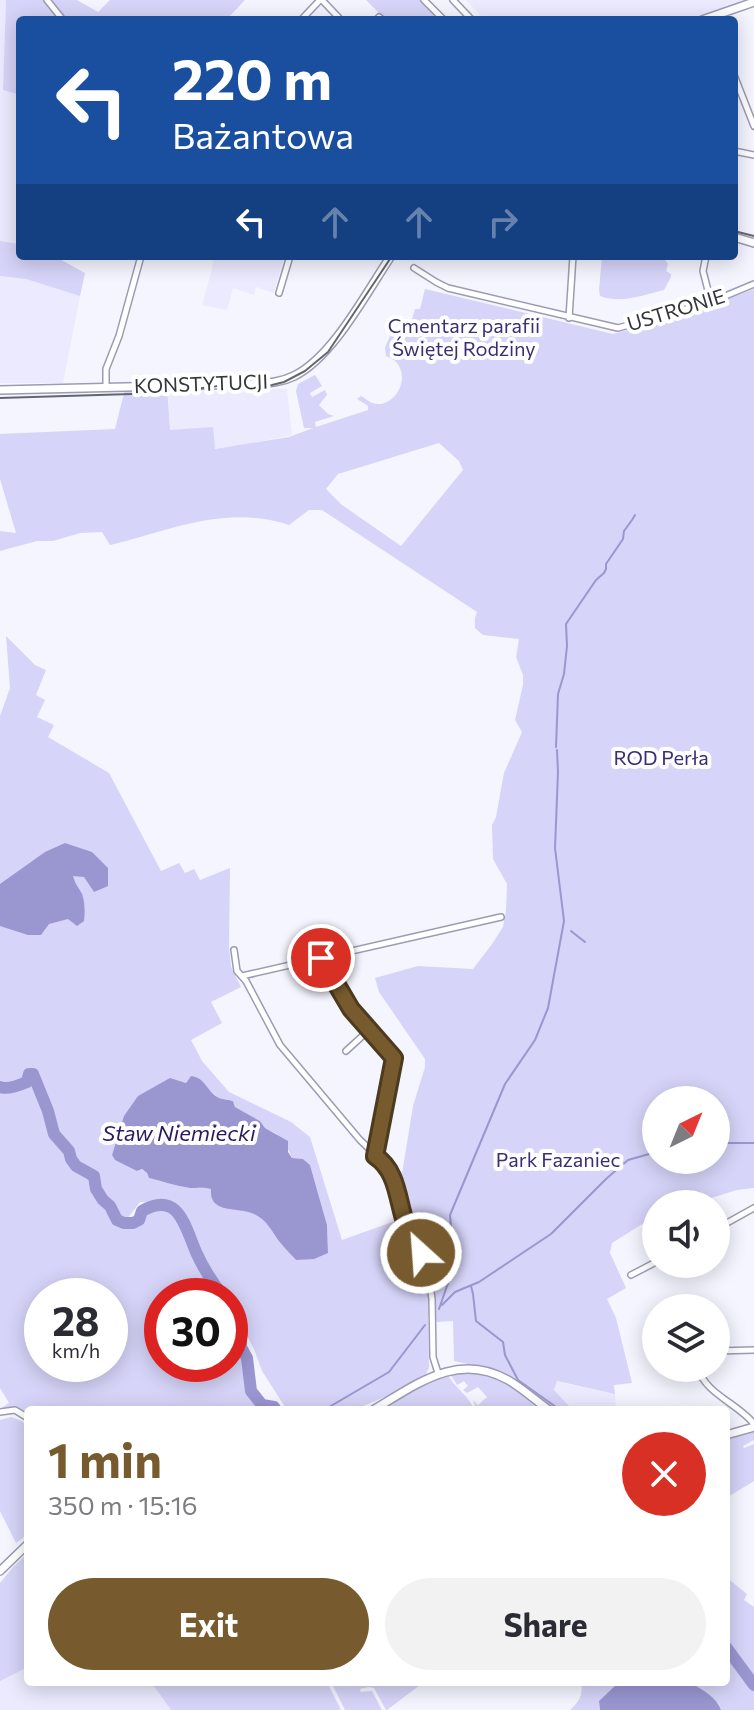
<!DOCTYPE html>
<html lang="en">
<head>
<meta charset="utf-8">
<style>
  :root { --surface:#fff; --page:#f2f2f3; --text:#2b2b33; --muted:#7c7c81; --accent:#775b2e }
  body { margin:0; font-family:Commissioner,sans-serif; background:var(--page); color:var(--text); height:100vh; display:flex; flex-direction:column; font-size:30px; white-space:nowrap }
  * { box-sizing:border-box; margin:0 }
  p { font-size:26px; color:var(--muted) }
  .icon { flex:none; width:44px; height:44px; fill:none; stroke:currentColor; stroke-width:2; stroke-linecap:round; stroke-linejoin:round }
  .map { position:relative; flex:1; overflow:hidden }
  .drawer { position:absolute; left:24px; top:1406px; width:706px; height:280px; display:flex; flex-direction:column; background:var(--surface); border-radius:8px; box-shadow:0 4px 20px #0003 }
  .drawer>* { flex:none }
  .hud { position:absolute; left:16px; top:16px; width:722px; height:244px; border-radius:8px; box-shadow:0 4px 20px #0003; background:#1a4fa0; color:#fff; overflow:hidden }
  .needle { width:52px; rotate:43deg }
  .buttons { position:absolute; left:642px; top:1086px; display:grid; gap:16px }
  .buttons a { display:grid; place-items:center; width:88px; height:88px; border-radius:50%; background:var(--surface); box-shadow:0 4px 20px #0003; font-size:40px }
  .speed { position:absolute; left:24px; top:1278px; display:flex; gap:16px; font-size:40px; font-weight:700; text-align:center }
  .speed>* { display:grid; place-content:center; width:104px; height:104px; border-radius:50%; background:var(--surface); box-shadow:0 4px 20px #0003; line-height:1 }
  .speed small { font-size:20px; font-weight:400 }
  .speed .limit { border:12px solid #d22; background:#fff; color:#111 }
  .pin { position:absolute; display:grid; place-items:center; width:68px; height:68px; color:#fff; margin:-34px; border:4px solid #fff; border-radius:50%; box-shadow:0 2px 8px #0007 }
  .me { position:absolute; width:88px; margin:-44px; rotate:334deg; stroke-linejoin:round; filter:drop-shadow(0 0 6px #0008) }
  .turn { display:flex; align-items:center; gap:28px; height:168px; padding:0 24px; font-size:36px }
  .turn .icon { width:104px; height:104px; stroke-width:2.5 }
  .turn b { display:block; font-size:56px; line-height:68px }
  .lanes { display:flex; align-items:center; height:76px; padding:0 24px; background:#0003; justify-content:center; gap:40px; direction:ltr }
  .lanes .off { opacity:.35 }
  .round { display:grid; place-items:center; flex:none; width:84px; height:84px; border-radius:42px; background:var(--page) }
  .overview { display:flex; align-items:center; justify-content:space-between; height:136px; padding:0 24px }
  h1 { font-size:48px; font-weight:700; line-height:60px; color:var(--accent) }
  .cta { display:flex; gap:16px; margin-top:auto; padding:16px 24px }
  .cta a { flex:1; height:92px; border-radius:48px; background:var(--accent); color:#fff; font-size:32px; font-weight:700; line-height:92px; text-align:center }
  .cta a+a { background:var(--page); color:var(--text) }
  .map>svg:first-child { display:block }
  .built { fill:#ebeafe }
  .green { fill:#d6d4f8; fill-rule:evenodd }
  .water { fill:#9a96d0 }
  .lines { fill:none; stroke-linecap:round; stroke-linejoin:round }
  .stream { stroke:#9a96d0; stroke-width:2 }
  .river { stroke:#9a96d0; stroke-width:12 }
  .minor-casing { stroke:#9d9bb3; stroke-width:8 }
  .tertiary-casing { stroke:#9d9bb3; stroke-width:10 }
  .minor { stroke:#fff; stroke-width:5 }
  .tertiary { stroke:#fff; stroke-width:7 }
  .tram { stroke:#65656e; stroke-width:2 }
  .route-casing { stroke:#4d3b1e; stroke-width:20 }
  .route { stroke:#775b2e; stroke-width:14 }
  .labels { text-anchor:middle; stroke-width:8; stroke-linejoin:round; paint-order:stroke }
  .street-label { font-size:20px; fill:#35353e; stroke:#fff }
  .park-label { font-size:20px; fill:#3b2e74; stroke:#fff }
  .water-label { font-size:22px; font-style:italic; fill:#2b1a5f; stroke:#fff }
</style>
</head>
<body>
<div class="map">
<svg width="754" height="1710" viewBox="0 0 754 1710">
  <rect width="100%" height="100%" fill="#f5f5ff"/>
  <path class="built" d="M0 0H6L3 90 20 95V244L0 241Z
    M466 0H754L702 20H485Z
    M214 256H284L274 293 256 287 254 295 233 288 227 310 202 305 212 269Z
    M0 276 26 279 80 296 63 383H0Z
    M287 389 292 435 243 445 171 454 168 393Z
    M557 1381 567 1384 615 1394 616 1410H573L554 1390Z
    M28 1665V1682H151L171 1710H0V1680Z"/>
  <path class="green" d="M6 0H77L98 12 110 0H245L226 20H20V95L3 90Z
    M366 0H420L440 20H386Z
    M0 241 20 244V256H54L85 273 80 296 26 279 0 276Z
    M602 256H662L668 264 666 271 671 274V277L664 290C642 295 622 304 600 296L599 290Z
    M425 289 613 334 698 310 754 289V1188L737 1190 711 1198 699 1204H656V1217L652 1218 612 1243 610 1253 626 1288 607 1299 616 1318 632 1383 614 1385 615 1394 557 1381 554 1390 573 1410C540 1410 534 1389 508 1376 491 1368 472 1365 454 1361L453 1321 437 1322 435 1320V1315H428L429 1368 425 1376 387 1396 354 1410H287L262 1371 254 1349 230 1303V1296H226L208 1267 190 1226 173 1203 140 1202 121 1227C132 1231 141 1226 143 1214 180 1194 182 1226 193 1252 199 1267 210 1284 221 1296H162V1364H230V1315L240 1340C239 1348 242 1350 245 1358 253 1381 239 1402 273 1410H28V1413L17 1407 0 1409 9 1403 0 1388V716L10 688 6 636 35 665 46 670 36 695 45 700 37 717 54 725 48 737 109 773 161 871 179 863 185 873 194 869 200 880 230 868 229 947 231 967 241 987 211 1002 222 1023 191 1040 202 1061 229 1092 291 1122 310 1137 342 1240 398 1220 396 1207 405 1205 401 1180 413 1106 425 1067V1059L379 992 375 978 418 966 473 969 492 944 503 927 506 911 507 884 493 859 492 825 496 817 504 773 522 732 515 720 523 685V675L516 657 519 639 483 635 475 628V618L477 612 322 510H309L289 525C226 504 171 530 110 545L102 532 80 533 53 541H37L0 551V531L16 533 0 479V434L115 429 125 389 167 387 170 430 213 427 215 449 289 437 313 428H304L296 391 298 384 315 375 322 386 310 393 312 397 325 390 327 395 319 405 328 414 334 416 315 422 316 427 368 410V406L357 399 361 396C365 398 368 401 372 403 393 410 411 380 397 363 395 360 390 358 386 356L385 347 392 332 407 336 415 309H420ZM439 443 459 461 463 470 401 546 342 505 326 489 338 474ZM191 1076 219 1098 233 1101 235 1107 260 1121 265 1128 277 1134 288 1149 292 1158 303 1159 310 1165 327 1225 328 1253 296 1260C281 1245 272 1222 253 1213 241 1208 228 1210 216 1204L211 1189C204 1187 198 1188 190 1188 177 1186 163 1181 149 1178L147 1173 141 1169 137 1171 112 1155 122 1123 158 1086 170 1079 186 1083ZM656 1100H716V1160H656ZM42 1296H110V1364H42Z
    M471 1370 503 1379 547 1410H476L473 1400 478 1405 487 1397 478 1387 467 1393 463 1390 468 1386 464 1381 457 1385 449 1372Z
    M447 1373C454 1388 470 1396 474 1410H379Z
    M11 1417 22 1421 28 1427V1534L16 1543 0 1511V1420Z
    M754 1428V1440L743 1446 744 1448 754 1444V1481L726 1498V1436Z
    M28 1553V1667L0 1681V1583L13 1567Z
    M726 1577 747 1594 744 1600 754 1607V1682L726 1645Z
    M726 1649 754 1687V1710H721L719 1704 689 1682H726Z
    M151 1682H196L199 1686 207 1682H327L341 1710H171Z
    M331 1682H424L387 1710H386L374 1688 369 1687 360 1689 361 1692 372 1691 382 1710H345Z
    M581 1682H619L599 1701 600 1710H570C580 1701 583 1695 581 1682Z"/>
  <path class="water" d="M65 843 92 852 108 868V886L94 892 84 877 73 876C75 884 79 888 82 894 85 902 85 913 84 921L77 926 68 919 49 924 41 935H28L0 926V884L45 852Z
    M191 1076C206 1078 206 1091 219 1098 222 1099 230 1100 233 1101L235 1107 260 1121 265 1128 288 1141V1152L292 1158 303 1159 310 1165 327 1225 328 1253 314 1259 296 1260C290 1254 284 1247 279 1241 271 1230 267 1220 254 1214 237 1206 209 1215 211 1189 203 1187 198 1188 190 1188 176 1186 162 1181 149 1178L147 1173 142 1169 137 1171 115 1160 112 1155 124 1116 138 1096 170 1078 186 1083Z
    M619 1682H665L678 1685 689 1682C701 1689 717 1697 721 1710H600L599 1701Z"/>
  <g class="lines">
    <path class="stream" d="M556 747 558 694 564 674 567 646 566 624 596 580 604 573 606 569V564L623 539 624 531 632 520 635 515
      M571 931 585 942
      M716 1143H754
      M471 1286 473 1294 476 1321 503 1342 505 1355 518 1380 556 1407
      M442 1305 455 1292 479 1282 551 1234 606 1179 628 1160 656 1152
      M439 1309 454 1266 450 1215 505 1084 535 1040 548 1008 564 921 555 848 558 772 557 750
      M324 1410 389 1372 425 1325"/>
    <path class="river" d="M0 1087C7 1090 20 1085 27 1082L29 1074H33L48 1111 54 1134 69 1151 71 1159 76 1166 94 1176 96 1189 103 1200 110 1206 117 1220 124 1223H133L139 1220 142 1211C179 1190 185 1227 196 1252 203 1268 213 1283 223 1296
      M230 1303V1313L241 1340V1347L247 1358 251 1391 262 1405 274 1407 276 1410
      M726 1647 754 1685"/>
    <defs>
      <path id="minor" d="M47 0 63 20
        M322 0 341 20
        M424 0 444 20
        M453 0 472 20
        M301 20 320 0
        M376 20 379 17 383 20
        M734 75 754 126
        M734 151 754 155
        M706 256 703 271 711 302
        M414 268 436 282 448 288 618 328 711 302 754 284
        M279 293 290 256
        M569 318 573 256
        M106 388V369L119 336 141 256
        M234 950 237 971 246 981 280 1045 360 1140 384 1163 392 1174 407 1229 421 1253 428 1272 432 1299 433 1357 438 1373
        M321 958 351 1009 395 1061 375 1155
        M242 976 501 917
        M346 1051 369 1030
        M716 1229 754 1208
        M631 1275 656 1262
        M716 1351 754 1350
        M698 1368C705 1394 739 1404 754 1424
        M0 1412 15 1410 28 1418"/>
      <path id="tertiary" d="M702 20 754 2
        M734 237 754 243
        M0 390 251 384C266 383 280 383 294 376 333 357 366 293 391 256
        M373 1410C416 1385 457 1351 508 1380 522 1388 535 1400 549 1410
        M726 1435 754 1427
        M0 1571 28 1544"/>
    </defs>
    <use href="#minor" class="minor-casing"/>
    <use href="#tertiary" class="tertiary-casing"/>
    <use href="#minor" class="minor"/>
    <use href="#tertiary" class="tertiary"/>
    <path class="tram" d="M734 231 754 236
      M0 398 164 393 218 386 272 385 284 382 305 371 328 352 392 256"/>
  </g>
  <g class="lines">
    <defs>
      <path id="route" d="M321 958 351 1009 394 1058 375 1156C398 1171 397 1200 406 1225 409 1235 416 1244 421 1253"/>
    </defs>
    <use href="#route" class="route-casing"/>
    <use href="#route" class="route"/>
  </g>
  <g class="labels">
    <g class="street-label">
      <text transform="translate(676 310) rotate(-17)" y="7">USTRONIE</text>
      <text transform="translate(201 384) rotate(-2)" y="7">KONSTYTUCJI</text>
    </g>
    <g class="park-label">
      <text x="464" y="333">Cmentarz parafii<tspan x="464" dy="23">Świętej Rodziny</tspan></text>
      <text x="661" y="765">ROD Perła</text>
      <text x="558" y="1167">Park Fazaniec</text>
    </g>
    <g class="water-label">
      <text x="179" y="1141">Staw Niemiecki</text>
    </g>
  </g>
</svg>
<div class="buttons">
<a><svg class="needle" viewBox="-14 -14 28 28"><path d="M0-13l5 13h-10z" fill="#e53935"/><path d="M0 13l5-13h-10z" fill="#7c7c81"/></svg></a>
<a><svg class="icon" aria-label="sound" viewBox="0 0 24 24"><path d="M4 9h4l5-4v14l-5-4H4zM17 9q2 3 0 6"/></svg></a>
<a><svg class="icon" aria-label="layers" viewBox="0 0 24 24"><path d="M12 4l9 5-9 5-9-5zM3 14l9 5 9-5"/></svg></a>
</div>
<div class="speed"><div>28<small>km/h</small></div><div class="limit">30</div></div>
<div class="pin" style="left:321px;top:958px;background:#d93025"><svg class="icon" aria-label="arrive" viewBox="0 0 24 24"><path d="M6 21V4h12l-3 4 3 4H6"/></svg></div>
<svg class="me" style="left:421px;top:1253px" viewBox="-20 -20 40 40"><circle r="17" fill="#775b2e" stroke="#fff" stroke-width="3"/><path d="M0-11L8 9 0 5-8 9z" fill="#fff"/></svg>
<div class="hud">
<div class="turn"><svg class="icon" aria-label="left" viewBox="0 0 24 24"><path d="M17 20v-9H6M10 6l-5 5 5 5"/></svg><div><b>220 m</b>Bażantowa</div></div>
<div class="lanes"><svg class="icon" aria-label="left" viewBox="0 0 24 24"><path d="M17 20v-9H6M10 6l-5 5 5 5"/></svg><svg class="icon off" aria-label="ahead" viewBox="0 0 24 24"><path d="M12 20V5M6 11l6-6 6 6"/></svg><svg class="icon off" aria-label="ahead" viewBox="0 0 24 24"><path d="M12 20V5M6 11l6-6 6 6"/></svg><svg class="icon off" aria-label="right" viewBox="0 0 24 24"><path d="M7 20v-9h11M14 6l5 5-5 5"/></svg></div>
</div>
<section class="drawer">
<div class="overview"><div><h1>1 min</h1><p>350 m · 15:16</p></div><a class="round" style="background:#d93025;color:#fff"><svg class="icon" aria-label="close" viewBox="0 0 24 24"><path d="M6 6l12 12M18 6L6 18"/></svg></a></div>
<div class="cta"><a>Exit</a><a>Share</a></div>
</section>
</div>
</body>
</html>
